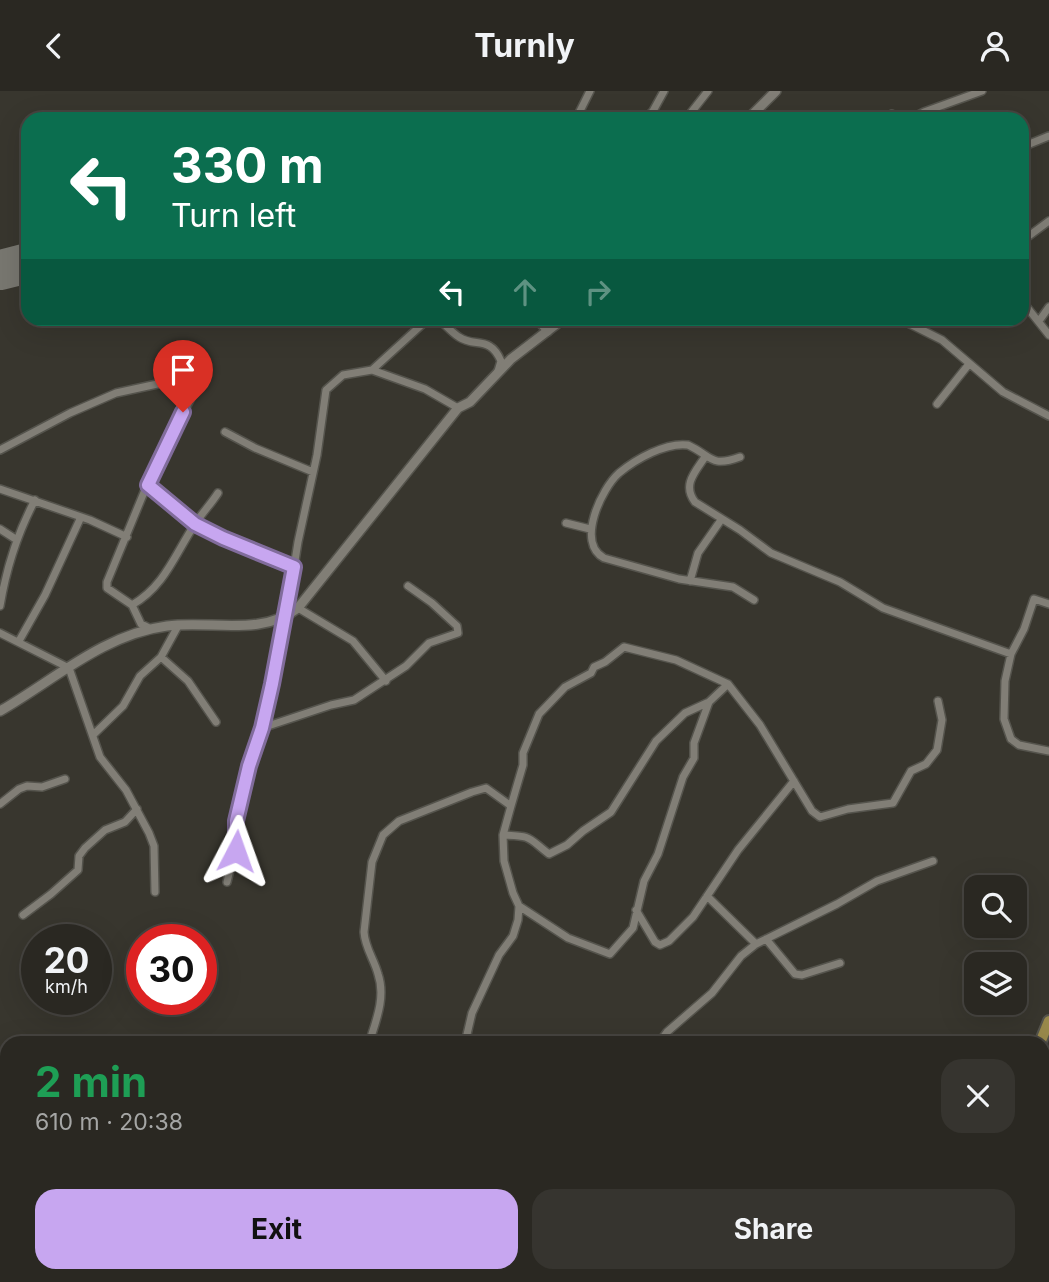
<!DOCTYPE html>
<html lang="en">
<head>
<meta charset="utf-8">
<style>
  :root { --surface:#2a2822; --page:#36342f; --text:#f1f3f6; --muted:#a5a6a5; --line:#464440; --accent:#c7a6f0 }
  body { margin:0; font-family:Inter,sans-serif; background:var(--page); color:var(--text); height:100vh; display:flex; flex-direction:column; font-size:26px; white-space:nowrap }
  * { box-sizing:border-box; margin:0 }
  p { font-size:23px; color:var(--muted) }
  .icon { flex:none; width:38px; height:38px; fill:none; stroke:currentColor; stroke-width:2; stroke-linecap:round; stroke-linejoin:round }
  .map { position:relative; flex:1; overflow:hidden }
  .sheet { position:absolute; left:0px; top:945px; width:1050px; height:247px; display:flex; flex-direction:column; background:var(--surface); border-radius:21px 21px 0 0; box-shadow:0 7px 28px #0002,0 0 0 2px var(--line) }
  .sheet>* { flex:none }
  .banner { position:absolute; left:21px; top:21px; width:1008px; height:214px; border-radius:21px; box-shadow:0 7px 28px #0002,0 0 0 2px var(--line); background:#0b6e4f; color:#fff; overflow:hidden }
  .fabs { position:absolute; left:964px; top:784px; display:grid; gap:14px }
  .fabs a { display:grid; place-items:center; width:63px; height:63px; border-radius:14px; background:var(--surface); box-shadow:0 7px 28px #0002,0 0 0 2px var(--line); font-size:35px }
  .speed { position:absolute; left:21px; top:833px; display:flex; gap:14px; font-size:35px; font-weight:700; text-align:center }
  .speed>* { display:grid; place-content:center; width:91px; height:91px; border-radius:50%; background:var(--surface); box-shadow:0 7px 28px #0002,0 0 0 2px var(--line); line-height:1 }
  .speed small { font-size:18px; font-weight:400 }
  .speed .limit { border:10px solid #d22; background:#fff; color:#111 }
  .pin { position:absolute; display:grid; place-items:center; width:60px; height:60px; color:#fff; margin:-72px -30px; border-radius:50% 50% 50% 0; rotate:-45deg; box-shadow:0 0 7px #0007 }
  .pin .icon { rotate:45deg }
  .me { position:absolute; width:77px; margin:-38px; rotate:4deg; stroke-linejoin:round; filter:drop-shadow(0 0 5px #0008) }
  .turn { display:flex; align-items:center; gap:24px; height:147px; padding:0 35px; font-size:32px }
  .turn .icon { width:91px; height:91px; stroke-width:2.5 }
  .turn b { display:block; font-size:49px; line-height:60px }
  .lanes { display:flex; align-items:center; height:66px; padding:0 35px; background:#0003; justify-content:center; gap:35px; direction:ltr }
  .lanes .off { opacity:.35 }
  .round { display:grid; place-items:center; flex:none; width:74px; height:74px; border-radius:21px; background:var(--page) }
  .overview { display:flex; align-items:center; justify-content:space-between; height:119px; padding:0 35px }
  h1 { font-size:42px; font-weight:700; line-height:52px; color:#1e9e55 }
  .action { display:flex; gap:14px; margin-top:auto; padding:14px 35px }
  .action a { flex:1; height:80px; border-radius:21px; background:var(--accent); color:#111; font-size:28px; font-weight:700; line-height:80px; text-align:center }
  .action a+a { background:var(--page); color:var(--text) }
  header { display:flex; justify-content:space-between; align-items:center; height:91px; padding:0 35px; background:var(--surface); font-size:32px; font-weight:700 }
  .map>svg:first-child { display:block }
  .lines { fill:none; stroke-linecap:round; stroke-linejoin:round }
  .runway { stroke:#787770; stroke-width:40 }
  .minor-casing { stroke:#55544d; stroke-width:10 }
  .tertiary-casing { stroke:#55544d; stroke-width:12 }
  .primary-casing { stroke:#55544d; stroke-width:14 }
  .minor { stroke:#817e76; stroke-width:7 }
  .tertiary { stroke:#817e76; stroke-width:9 }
  .primary { stroke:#99894b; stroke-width:10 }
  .route-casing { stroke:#816c9c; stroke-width:18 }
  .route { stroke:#c7a6f0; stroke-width:12 }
</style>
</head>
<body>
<header><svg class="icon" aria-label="back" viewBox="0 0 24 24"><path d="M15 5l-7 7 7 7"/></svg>Turnly<svg class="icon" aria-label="person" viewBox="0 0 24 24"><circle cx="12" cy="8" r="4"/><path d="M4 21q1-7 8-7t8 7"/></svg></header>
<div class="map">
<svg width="1049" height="1191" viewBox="0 0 1049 1191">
  <rect width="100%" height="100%" fill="#38362e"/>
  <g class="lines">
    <path class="runway" d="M0 179 28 172"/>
    <defs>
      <path id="minor" d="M892 23 894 28
        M576 28 590 0
        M645 28 653 20 664 0
        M686 28 708 0
        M911 28 924 21 982 0
        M1022 56 1049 45
        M1022 150 1049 130
        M1022 210 1049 244
        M438 228C445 233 451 241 459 246 475 257 490 244 501 270L498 280
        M536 228 548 241
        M900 228 942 249 1003 301 1049 325
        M1039 230 1049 216
        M372 279 428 228
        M937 313 969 273
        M225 341 255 357 313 381
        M0 359 70 322 116 302 194 285 197 295 147 394 107 491V497L132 514 141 533 149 537
        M705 366C695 381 682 394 695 411L740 439 771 462 840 491 883 517 1011 563
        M740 366C710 377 712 365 688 354 666 351 636 368 619 382 601 398 576 452 604 467L679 488 733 496 754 509
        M147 394 195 433 223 447 294 476
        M0 398 90 429 127 446
        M566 432 590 438
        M0 438 17 449
        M690 490 698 462 721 429
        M1049 513 1034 508 1024 538 1011 563 1005 590 1004 628 1011 648 1019 654 1049 660
        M132 514C165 495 175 463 195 433 202 422 211 413 218 402
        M0 515C6 479 18 441 35 409
        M298 517 353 550 386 590
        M0 542 69 577 100 666 126 699 149 742 154 755 155 801
        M19 550 45 504 81 426
        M161 566 188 590 216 631
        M262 637 331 614 354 609 406 575 429 552 458 542 457 535 432 512 408 495
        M93 644 123 615 140 585 161 566 178 535
        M0 713 19 698 27 695 42 696 65 688
        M511 715 523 674V662L539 623 565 596 591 582 594 576 605 571 624 556 676 569 728 593 760 634 812 720 820 726 848 718 893 712 911 680 926 673 937 659 942 629 938 610
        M503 744C533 745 527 746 549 763L567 754 583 740 611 721 656 650 685 622 709 611 728 593
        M227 791 236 754V730L249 675 262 637 286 526 298 451 317 364 326 299 343 284 372 279 425 298 458 317
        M707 805 756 853
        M519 815 568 847 610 863 633 837 644 790 658 763 683 686 694 667V652L709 611
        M636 819 655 851 660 854 669 850 693 826 738 759 794 690
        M23 824 51 803 78 779 79 765 85 757 105 739 125 731 137 718
        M766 848 795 883 802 884 840 872
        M369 952C376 930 386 906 378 883 374 868 365 857 364 841L372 771 383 744 399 730 472 701 486 697 511 715 503 744 504 770 513 802 519 815 518 829 513 845 499 864 472 922 465 952
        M659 952 667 941 712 902 741 865 756 853 837 813 877 790 933 770
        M1043 1076 1049 1075
        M1043 1090 1049 1093
        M0 1162H7
        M254 1185 263 1191
        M580 1185 581 1191
        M58 1191 59 1185
        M327 1191 337 1185
        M708 1191H736"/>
      <path id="tertiary" d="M748 28 776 0
        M0 620C54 589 104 543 167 535 210 529 261 546 298 517L458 317 470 311 511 268 563 228"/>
      <path id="primary" d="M1040 952 1049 930
        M1043 971 1049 967
        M930 1191 933 1185"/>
    </defs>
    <use href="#minor" class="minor-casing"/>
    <use href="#tertiary" class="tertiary-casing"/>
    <use href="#primary" class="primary-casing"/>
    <use href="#minor" class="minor"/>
    <use href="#tertiary" class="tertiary"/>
    <use href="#primary" class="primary"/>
  </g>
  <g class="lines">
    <defs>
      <path id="route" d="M183 321 148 394 195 433 223 447 294 476 272 593 262 637 249 675 236 730V760"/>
    </defs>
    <use href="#route" class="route-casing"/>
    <use href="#route" class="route"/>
  </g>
</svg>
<div class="fabs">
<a><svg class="icon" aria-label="search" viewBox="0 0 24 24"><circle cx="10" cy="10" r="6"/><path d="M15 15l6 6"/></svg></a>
<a><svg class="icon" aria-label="layers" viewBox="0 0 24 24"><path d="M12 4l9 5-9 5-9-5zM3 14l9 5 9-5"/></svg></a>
</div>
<div class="speed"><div>20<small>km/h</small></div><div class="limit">30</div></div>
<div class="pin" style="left:183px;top:321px;background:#d93025"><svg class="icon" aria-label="arrive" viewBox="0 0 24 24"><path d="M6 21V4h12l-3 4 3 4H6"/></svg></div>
<svg class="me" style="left:236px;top:760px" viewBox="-20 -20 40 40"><path d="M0-17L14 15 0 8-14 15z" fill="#c7a6f0" stroke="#fff" stroke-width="4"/></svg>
<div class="banner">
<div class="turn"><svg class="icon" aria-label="left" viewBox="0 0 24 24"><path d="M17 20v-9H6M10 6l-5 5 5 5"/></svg><div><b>330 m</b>Turn left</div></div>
<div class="lanes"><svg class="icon" aria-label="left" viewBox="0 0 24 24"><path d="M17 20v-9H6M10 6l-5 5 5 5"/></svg><svg class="icon off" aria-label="ahead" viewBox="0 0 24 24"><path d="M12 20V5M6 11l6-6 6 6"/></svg><svg class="icon off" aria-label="right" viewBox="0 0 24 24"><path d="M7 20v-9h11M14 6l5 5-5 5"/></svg></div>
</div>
<section class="sheet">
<div class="overview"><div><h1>2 min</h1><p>610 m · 20:38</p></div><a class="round"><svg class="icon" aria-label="close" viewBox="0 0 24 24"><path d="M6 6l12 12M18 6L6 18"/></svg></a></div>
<div class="action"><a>Exit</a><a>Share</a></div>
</section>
</div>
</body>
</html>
